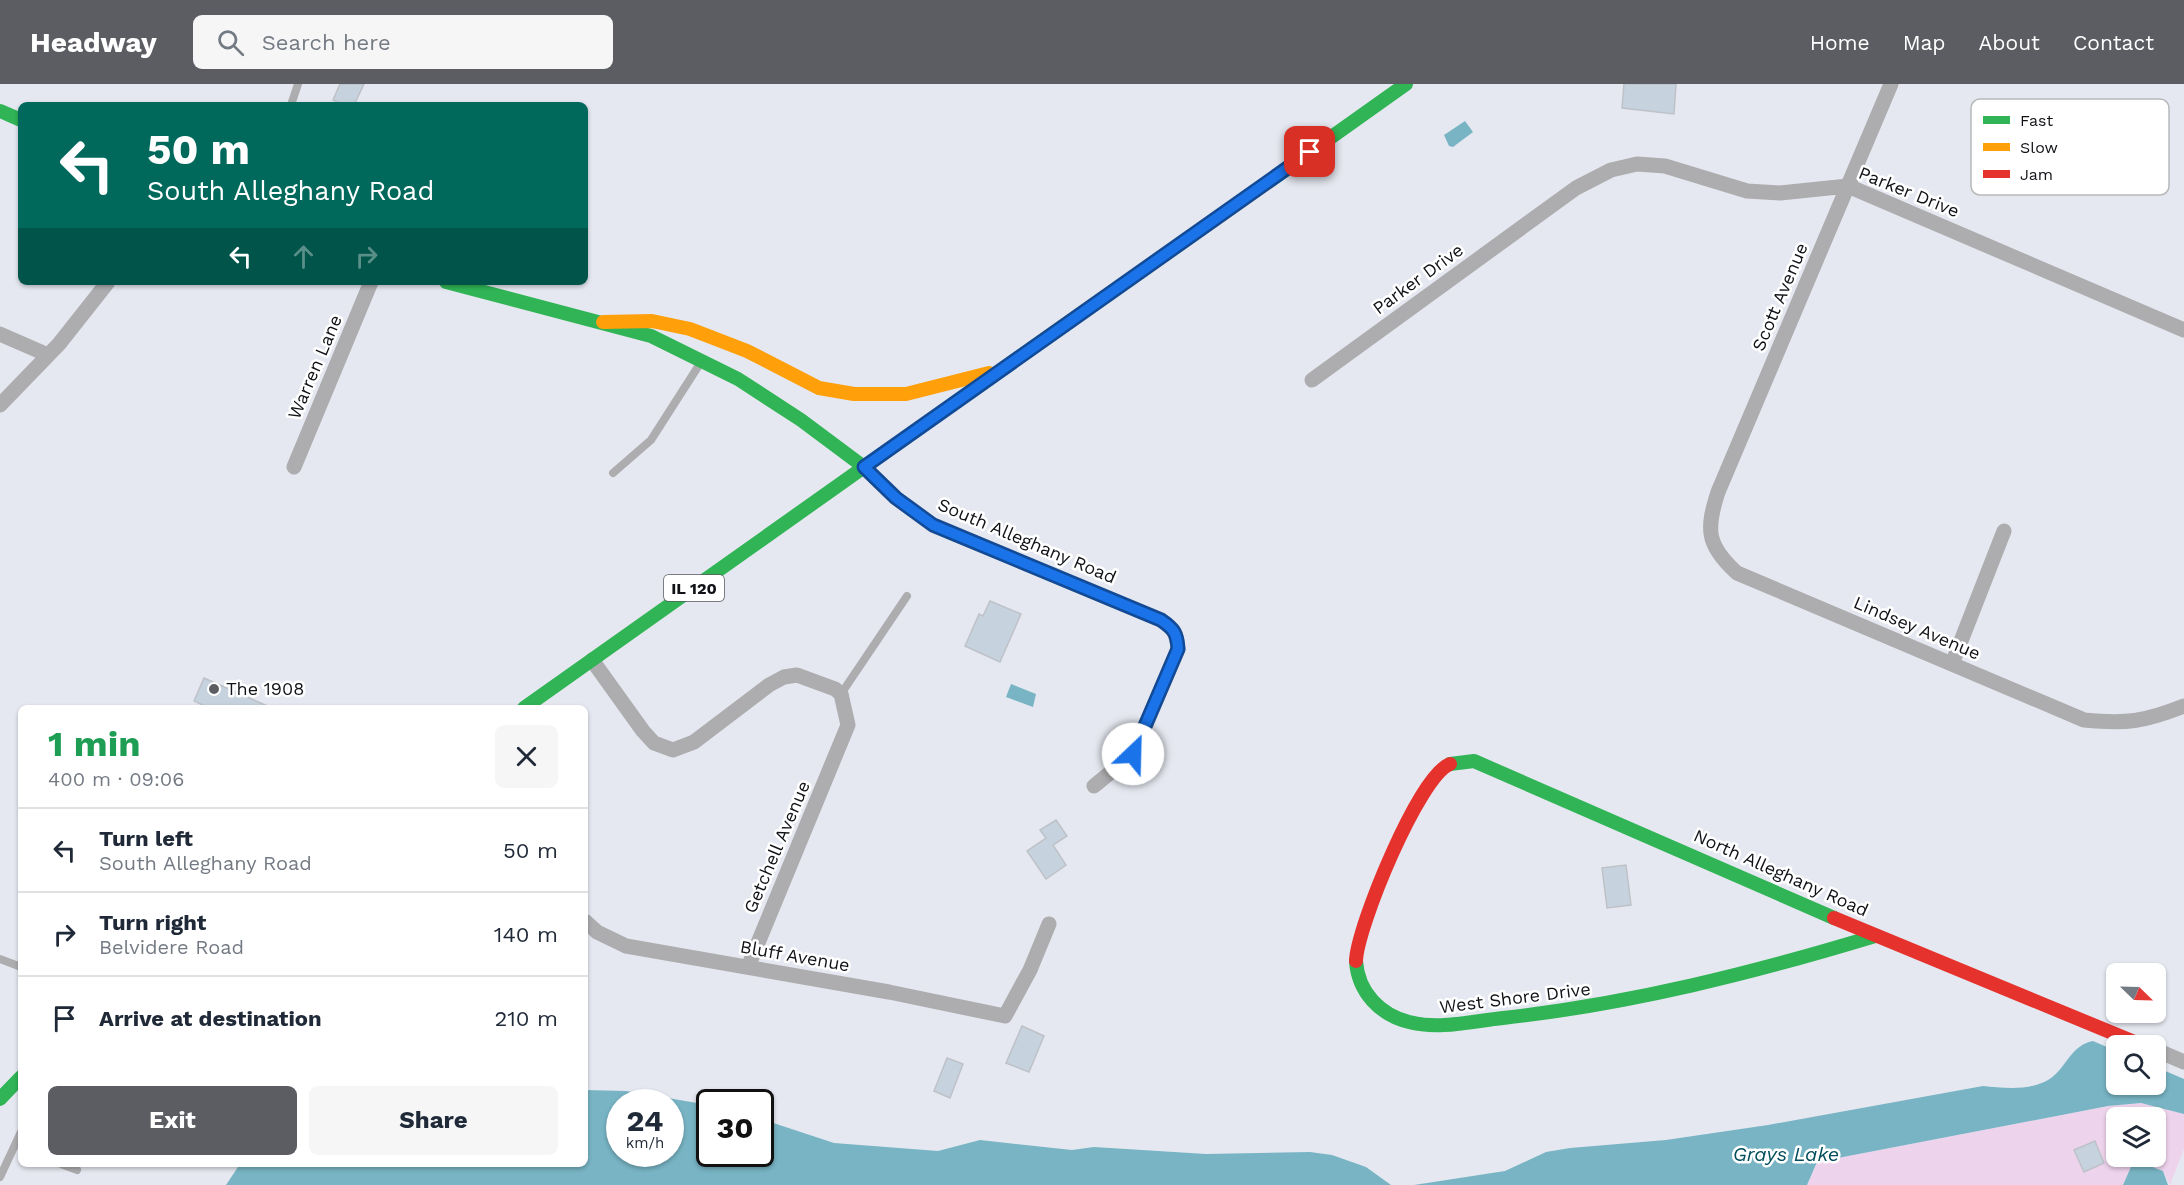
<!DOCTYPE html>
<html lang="en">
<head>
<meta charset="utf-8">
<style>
  :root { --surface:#fff; --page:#f6f6f7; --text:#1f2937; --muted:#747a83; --line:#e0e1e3; --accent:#5b5d63 }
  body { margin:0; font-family:"Work Sans",sans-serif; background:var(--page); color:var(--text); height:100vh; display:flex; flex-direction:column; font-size:22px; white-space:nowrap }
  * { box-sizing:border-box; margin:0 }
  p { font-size:20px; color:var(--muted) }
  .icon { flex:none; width:33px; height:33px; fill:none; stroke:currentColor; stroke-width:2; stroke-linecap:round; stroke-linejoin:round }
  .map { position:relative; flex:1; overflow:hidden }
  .sheet { position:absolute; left:18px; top:621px; width:570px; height:462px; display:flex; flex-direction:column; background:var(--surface); border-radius:9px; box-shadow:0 2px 4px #0004 }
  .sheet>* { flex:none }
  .banner { position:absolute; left:18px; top:18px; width:570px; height:183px; border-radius:9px; box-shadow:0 2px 4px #0004; background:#00695c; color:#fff; overflow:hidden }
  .needle { width:39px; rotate:113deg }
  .fabs { position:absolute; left:2106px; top:879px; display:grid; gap:12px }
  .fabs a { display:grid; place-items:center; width:60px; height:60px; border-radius:9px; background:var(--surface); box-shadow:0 2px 4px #0004; font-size:30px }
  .speed { position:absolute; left:606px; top:1005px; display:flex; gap:12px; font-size:30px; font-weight:700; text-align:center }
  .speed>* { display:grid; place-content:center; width:78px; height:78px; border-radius:50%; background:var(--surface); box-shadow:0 2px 4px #0004; line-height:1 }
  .speed small { font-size:15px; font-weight:400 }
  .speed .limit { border:3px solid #111; border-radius:9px; background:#fff; color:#111 }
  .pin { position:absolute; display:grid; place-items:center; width:51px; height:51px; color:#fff; margin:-26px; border-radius:12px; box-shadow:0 3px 9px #0006 }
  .me { position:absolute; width:66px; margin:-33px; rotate:24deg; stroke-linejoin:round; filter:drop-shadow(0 0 4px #0008) }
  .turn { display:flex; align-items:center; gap:21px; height:126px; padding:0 30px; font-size:27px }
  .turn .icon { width:78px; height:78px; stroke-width:2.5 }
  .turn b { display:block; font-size:42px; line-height:51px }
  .lanes { display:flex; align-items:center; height:57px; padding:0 30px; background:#0003; justify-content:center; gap:30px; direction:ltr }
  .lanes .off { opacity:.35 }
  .round { display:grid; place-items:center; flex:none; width:63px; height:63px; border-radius:9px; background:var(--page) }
  .head { display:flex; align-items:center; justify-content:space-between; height:102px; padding:0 30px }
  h1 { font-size:36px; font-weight:700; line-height:45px; color:#1e9e55 }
  .cta { display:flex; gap:12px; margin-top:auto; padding:12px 30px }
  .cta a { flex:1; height:69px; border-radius:9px; background:var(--accent); color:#fff; font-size:24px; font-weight:700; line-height:69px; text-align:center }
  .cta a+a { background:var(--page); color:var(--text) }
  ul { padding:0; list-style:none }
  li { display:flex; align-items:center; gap:18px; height:84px; padding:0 30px; border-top:2px solid var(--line) }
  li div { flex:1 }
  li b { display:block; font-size:22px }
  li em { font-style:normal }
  header { display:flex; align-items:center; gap:36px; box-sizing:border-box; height:84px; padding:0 30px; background:var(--accent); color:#fff }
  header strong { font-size:28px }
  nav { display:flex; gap:33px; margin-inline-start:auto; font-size:21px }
  .search { width:420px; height:54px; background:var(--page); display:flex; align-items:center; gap:15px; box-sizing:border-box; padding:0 21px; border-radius:9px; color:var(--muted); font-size:22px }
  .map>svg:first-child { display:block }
  .green { fill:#eed3ed; fill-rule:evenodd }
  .water { fill:#78b4c4; fill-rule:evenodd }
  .building { fill:#c6d2de; stroke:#bec2c8; stroke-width:1.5 }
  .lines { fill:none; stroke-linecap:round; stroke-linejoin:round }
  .lane { stroke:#adacaf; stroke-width:8 }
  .street { stroke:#adacaf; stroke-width:15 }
  .fast { stroke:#30b455; stroke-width:14 }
  .slow { stroke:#ff9f0a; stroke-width:14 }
  .jam { stroke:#e5322d; stroke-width:14 }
  .route-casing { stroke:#114b97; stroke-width:15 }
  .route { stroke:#1a73e8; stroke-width:10 }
  .poi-dot { fill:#5b5d63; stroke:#fff; stroke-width:2 }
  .labels { text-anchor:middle; stroke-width:5; stroke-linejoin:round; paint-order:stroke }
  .shield { fill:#fff; stroke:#58595d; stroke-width:1.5 }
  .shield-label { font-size:16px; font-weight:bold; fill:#101217 }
  .street-label { font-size:18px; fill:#101217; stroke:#fff }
  .poi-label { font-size:18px; fill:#101217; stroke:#fff; text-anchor:start }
  .water-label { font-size:20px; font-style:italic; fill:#004e5c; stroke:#fff }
  .key { fill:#fff; stroke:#b7b8b9; stroke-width:1.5 }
  .key-label { font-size:16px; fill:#101217 }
</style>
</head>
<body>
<header>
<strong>Headway</strong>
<div class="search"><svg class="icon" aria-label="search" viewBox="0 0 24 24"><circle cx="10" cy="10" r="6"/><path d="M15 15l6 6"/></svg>Search here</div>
<nav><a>Home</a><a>Map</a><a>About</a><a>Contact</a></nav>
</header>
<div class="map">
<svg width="2184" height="1101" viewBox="0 0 2184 1101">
  <rect width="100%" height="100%" fill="#e5e8f0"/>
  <path class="green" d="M2141 1019 2184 1030V1065L2170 1101 2163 1087 2134 1076 2123 1101H1807L1817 1078 2108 1022ZM2116 1034H2156V1072H2116Z"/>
  <path class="water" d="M1465 37 1473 48 1453 63 1449 62 1444 51Z
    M1011 600 1036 610 1033 623 1006 613Z
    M2093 957 2116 967V1000H2156V983L2184 995V1030L2141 1019 2108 1022 1817 1078 1807 1101H1414L1505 1087 1546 1068 1570 1064 1666 1056 1768 1041 1983 1002C2003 1004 2029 1007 2048 996 2066 986 2070 961 2093 957Z
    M585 1006 626 1007 709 1021 710 1070H760L761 1035 834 1059 938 1067 980 1056 1072 1066 1094 1063 1206 1070 1310 1068 1332 1071 1366 1083 1391 1101H226L240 1080H585ZM670 1018V1070H620V1018Z
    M2134 1076 2163 1087 2168 1101H2123Z"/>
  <path class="building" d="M340 0H364L354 21H343L333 16Z
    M1624 0H1676L1674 30 1622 24Z
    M990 517 1021 530 1000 578 965 562 979 530 983 532Z
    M204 594 272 624H209L194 617Z
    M1056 736 1067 752 1053 761 1066 781 1046 795 1027 767 1046 754 1040 746Z
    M1626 781 1631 821 1607 824 1602 784Z
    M1022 942 1044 952 1029 988 1006 979Z
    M947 974 963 980 950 1014 934 1007Z
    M2095 1057 2104 1079 2084 1088 2074 1066Z"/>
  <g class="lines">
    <path class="lane" d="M291 21 298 0
      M613 389 651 356 701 278
      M841 610 907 512
      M0 875 21 883
      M61 1080 77 1086
      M0 1093 21 1048"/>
    <path class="street" d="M1891 0 1718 408C1706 445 1706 461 1737 489L2084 636C2126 640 2144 638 2184 622
      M0 250 48 271
      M1312 296 1576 104 1611 86 1637 80 1665 82 1747 107 1780 109 1848 102 2184 246
      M0 321 59 260 108 198
      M294 383 371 198
      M864 383 896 414 933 441 1161 536C1174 545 1177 549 1178 565L1133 670 1094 702
      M592 576 643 647 654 659 673 666 694 658 769 601 784 593 797 591 835 605 841 610 848 641 748 883
      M1952 580 2004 447
      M585 837 597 848 626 862 889 908 1005 932 1030 886 1049 840
      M2156 966 2184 978"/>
    <path class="fast" d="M0 27 21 36
      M1271 96 1406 0
      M446 198 651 252 738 295 801 336 864 383
      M524 624 1042 257
      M1450 680 1474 677 1834 834
      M1356 877C1358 908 1380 931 1409 938 1439 946 1473 937 1503 934 1630 920 1753 889 1875 852
      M0 1015 21 993"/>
    <path class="slow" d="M603 238 652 237 690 245 747 267 819 304 854 310H906L989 289
      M1042 257 1271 96"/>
    <path class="jam" d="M1834 834 2144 962
      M1356 877C1357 843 1419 692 1450 680"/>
  </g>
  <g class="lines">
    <defs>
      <path id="route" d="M1133 670 1178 565C1177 549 1174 545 1161 536L933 441 896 414 864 383 1310 68"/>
    </defs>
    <use href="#route" class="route-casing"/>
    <use href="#route" class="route"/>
  </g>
  <circle class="poi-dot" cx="214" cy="605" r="6"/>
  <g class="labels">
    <rect class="shield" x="664" y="491" width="60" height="26" rx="4.5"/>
    <g class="shield-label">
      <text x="694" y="510">IL 120</text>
    </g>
    <g class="street-label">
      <text transform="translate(1909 108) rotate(22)" y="6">Parker Drive</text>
      <text transform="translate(1418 195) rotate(-36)" y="6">Parker Drive</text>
      <text transform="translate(1780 213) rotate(-67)" y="6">Scott Avenue</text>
      <text transform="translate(315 283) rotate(-67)" y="6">Warren Lane</text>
      <text transform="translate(1027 457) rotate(23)" y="6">South Alleghany Road</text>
      <text transform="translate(1917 544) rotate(23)" y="6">Lindsey Avenue</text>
      <text transform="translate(777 763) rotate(-67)" y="6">Getchell Avenue</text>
      <text transform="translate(1781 789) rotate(24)" y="6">North Alleghany Road</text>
      <text transform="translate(795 872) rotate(10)" y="6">Bluff Avenue</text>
      <text transform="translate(1515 914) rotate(-7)" y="6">West Shore Drive</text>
    </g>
    <g class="poi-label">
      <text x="226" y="611">The 1908</text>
    </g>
    <g class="water-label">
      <text x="1786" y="1077">Grays Lake</text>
    </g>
  </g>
  <rect x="1971" y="15" width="198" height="96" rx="9" class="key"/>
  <rect x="1983" y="32" width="27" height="8" fill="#30b455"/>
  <rect x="1983" y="59" width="27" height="8" fill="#ff9f0a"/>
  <rect x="1983" y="86" width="27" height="8" fill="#e5322d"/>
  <g class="key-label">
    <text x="2020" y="42">Fast</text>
    <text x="2020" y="69">Slow</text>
    <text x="2020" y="96">Jam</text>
  </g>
</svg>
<div class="fabs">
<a><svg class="needle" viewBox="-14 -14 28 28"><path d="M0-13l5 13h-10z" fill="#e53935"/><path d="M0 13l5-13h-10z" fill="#747a83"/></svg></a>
<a><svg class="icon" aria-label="search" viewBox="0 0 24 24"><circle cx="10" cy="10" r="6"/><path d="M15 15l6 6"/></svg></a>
<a><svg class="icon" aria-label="layers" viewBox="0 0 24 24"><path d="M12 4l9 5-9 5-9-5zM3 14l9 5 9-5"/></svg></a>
</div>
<div class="speed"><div>24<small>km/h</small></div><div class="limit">30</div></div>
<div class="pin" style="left:1310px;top:68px;background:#d93025"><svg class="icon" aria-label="arrive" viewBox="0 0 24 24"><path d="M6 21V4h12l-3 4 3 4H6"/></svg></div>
<svg class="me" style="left:1133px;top:670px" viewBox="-20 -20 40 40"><circle r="19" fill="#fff"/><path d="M0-13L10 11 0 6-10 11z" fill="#1a73e8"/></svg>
<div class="banner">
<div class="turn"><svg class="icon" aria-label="left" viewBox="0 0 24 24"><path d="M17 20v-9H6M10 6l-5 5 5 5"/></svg><div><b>50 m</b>South Alleghany Road</div></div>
<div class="lanes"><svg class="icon" aria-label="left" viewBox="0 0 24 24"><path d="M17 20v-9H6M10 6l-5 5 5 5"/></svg><svg class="icon off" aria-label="ahead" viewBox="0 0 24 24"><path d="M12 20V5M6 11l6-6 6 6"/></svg><svg class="icon off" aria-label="right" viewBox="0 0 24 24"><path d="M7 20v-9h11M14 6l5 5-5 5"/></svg></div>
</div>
<section class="sheet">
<div class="head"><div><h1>1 min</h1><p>400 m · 09:06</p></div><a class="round"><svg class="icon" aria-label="close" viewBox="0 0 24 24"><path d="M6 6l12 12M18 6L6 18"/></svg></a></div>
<ul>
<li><svg class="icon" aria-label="left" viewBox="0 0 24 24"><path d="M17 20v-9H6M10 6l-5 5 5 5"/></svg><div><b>Turn left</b><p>South Alleghany Road</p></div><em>50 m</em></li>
<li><svg class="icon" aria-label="right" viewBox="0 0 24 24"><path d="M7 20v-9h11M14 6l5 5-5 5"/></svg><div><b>Turn right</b><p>Belvidere Road</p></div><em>140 m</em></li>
<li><svg class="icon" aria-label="arrive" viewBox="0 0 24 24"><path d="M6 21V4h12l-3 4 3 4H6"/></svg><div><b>Arrive at destination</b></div><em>210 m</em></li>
</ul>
<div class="cta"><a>Exit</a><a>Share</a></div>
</section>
</div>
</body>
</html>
